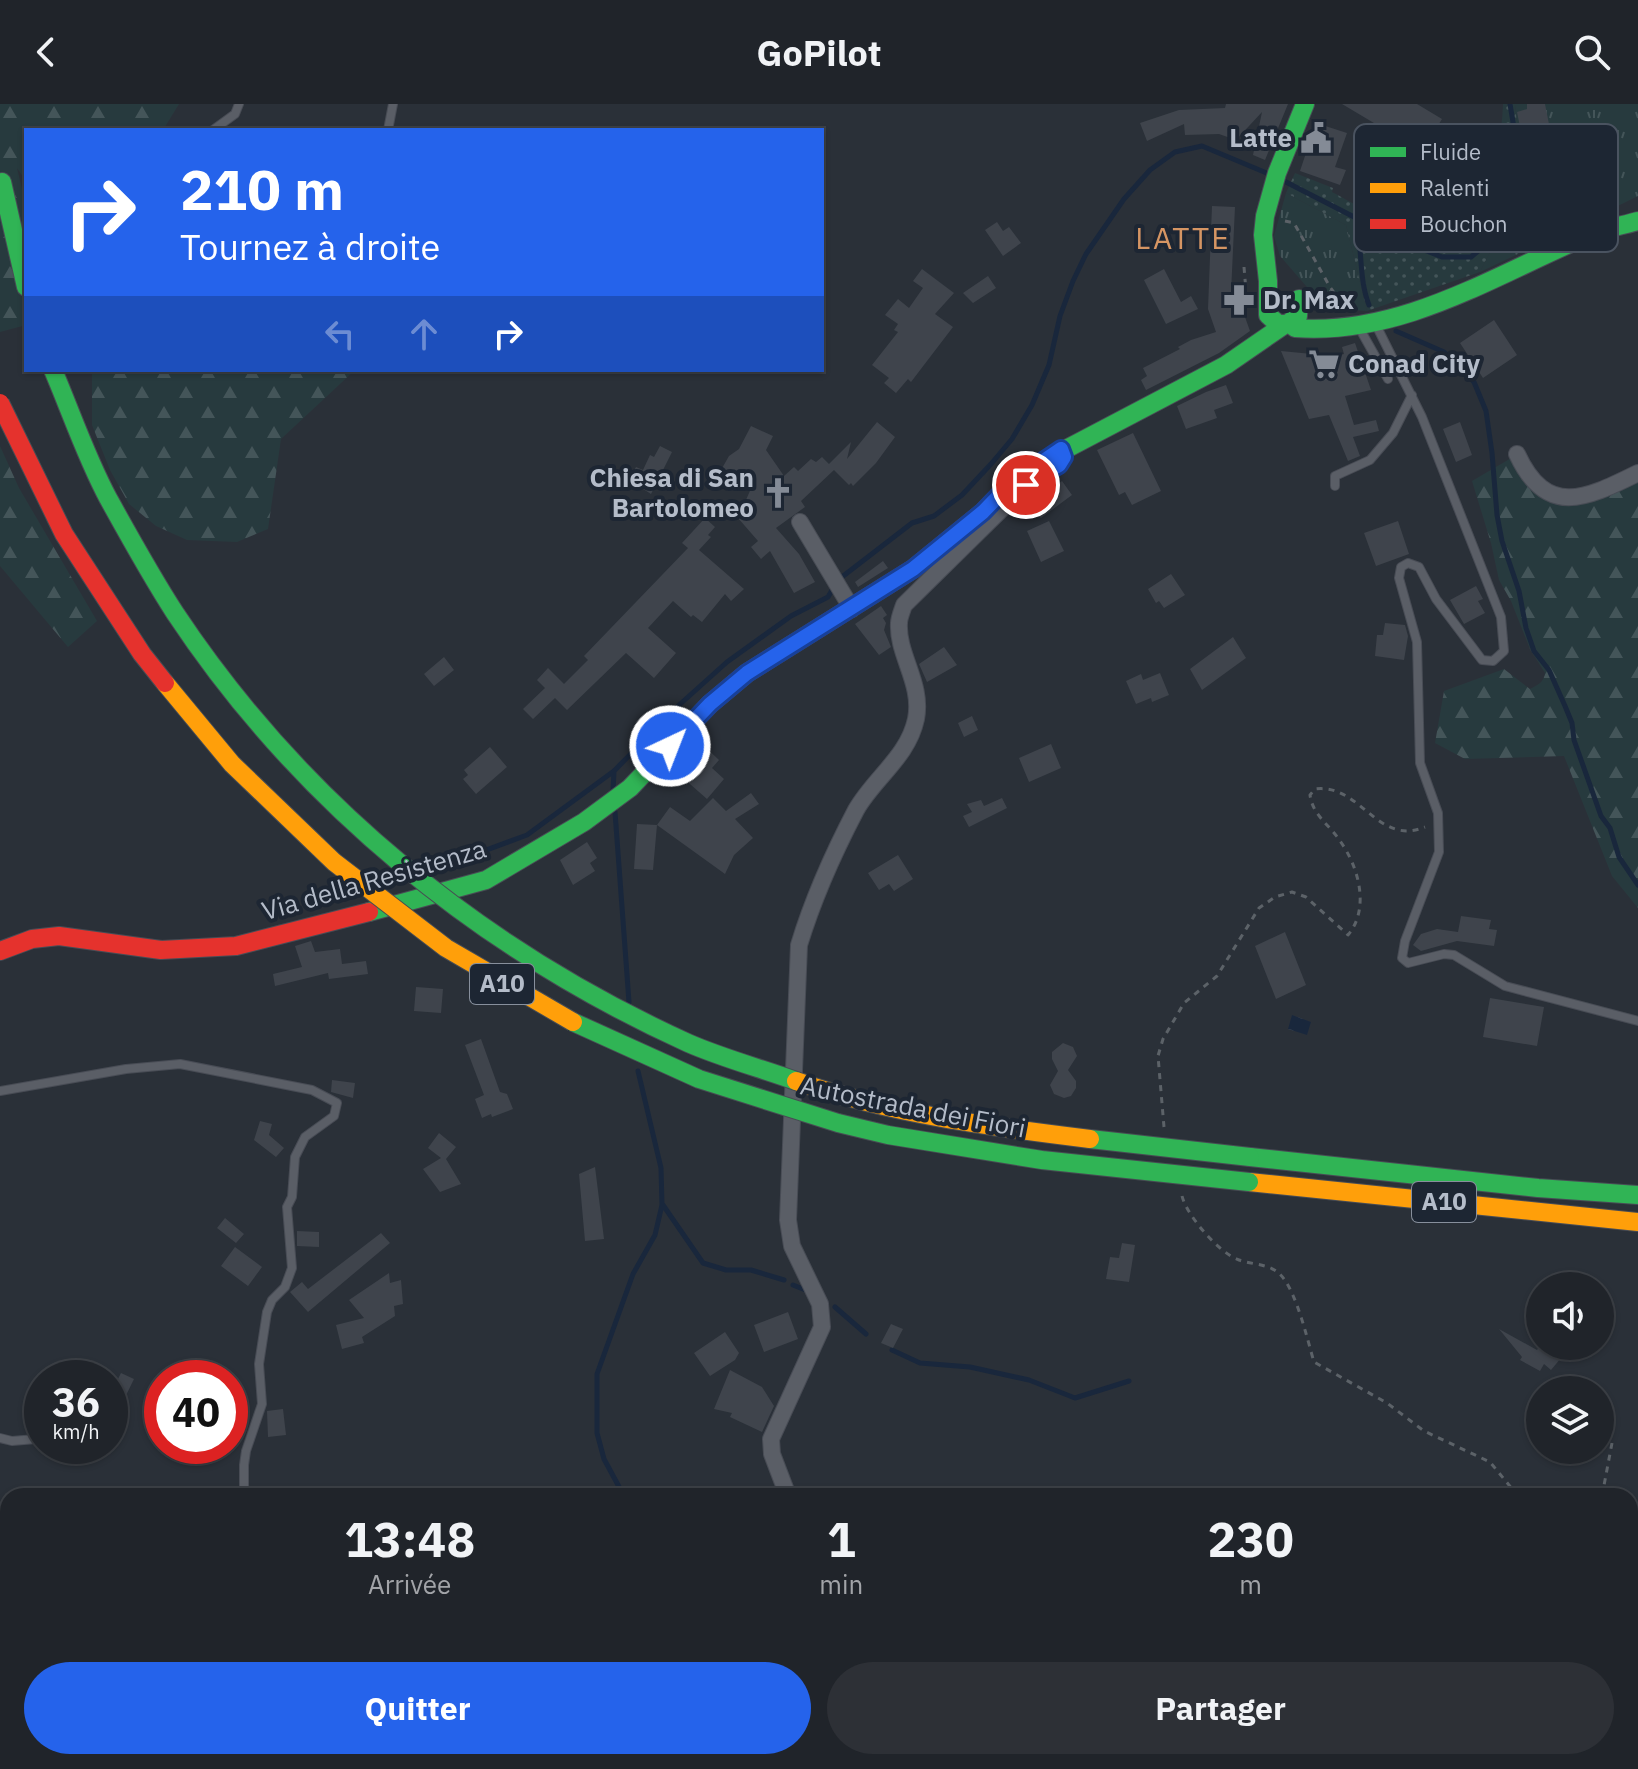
<!DOCTYPE html>
<html lang="fr">
<head>
<meta charset="utf-8">
<style>
  :root { --surface:#20242a; --page:#2d3036; --text:#f1f3f6; --muted:#a2a4a8; --line:#3d4147; --accent:#2563eb }
  body { margin:0; font-family:"IBM Plex Sans",sans-serif; background:var(--page); color:var(--text); height:100vh; display:flex; flex-direction:column; font-size:30px; white-space:nowrap }
  * { box-sizing:border-box; margin:0 }
  p { font-size:26px; color:var(--muted) }
  .icon { flex:none; width:44px; height:44px; fill:none; stroke:currentColor; stroke-width:2; stroke-linecap:round; stroke-linejoin:round }
  .map { position:relative; flex:1; overflow:hidden }
  .details { position:absolute; left:0px; top:1384px; width:1638px; height:282px; display:flex; flex-direction:column; background:var(--surface); border-radius:24px 24px 0 0; box-shadow:0 2px 6px #0004,0 0 0 2px var(--line) }
  .details>* { flex:none }
  .guide { position:absolute; left:24px; top:24px; width:800px; height:244px; border-radius:0px; box-shadow:0 2px 6px #0004,0 0 0 2px var(--line); background:#2563eb; color:#fff; overflow:hidden }
  .fabs { position:absolute; left:1526px; top:1168px; display:grid; gap:16px }
  .fabs a { display:grid; place-items:center; width:88px; height:88px; border-radius:50%; background:var(--surface); box-shadow:0 2px 6px #0004,0 0 0 2px var(--line); font-size:40px }
  .speed { position:absolute; left:24px; top:1256px; display:flex; gap:16px; font-size:40px; font-weight:700; text-align:center }
  .speed>* { display:grid; place-content:center; width:104px; height:104px; border-radius:50%; background:var(--surface); box-shadow:0 2px 6px #0004,0 0 0 2px var(--line); line-height:1 }
  .speed small { font-size:20px; font-weight:400 }
  .speed .limit { border:12px solid #d22; background:#fff; color:#111 }
  .pin { position:absolute; display:grid; place-items:center; width:68px; height:68px; color:#fff; margin:-34px; border:4px solid #fff; border-radius:50%; box-shadow:0 2px 8px #0007 }
  .me { position:absolute; width:88px; margin:-44px; rotate:43deg; stroke-linejoin:round; filter:drop-shadow(0 0 6px #0008) }
  .turn { display:flex; align-items:center; gap:28px; height:168px; padding:0 24px; font-size:36px }
  .turn .icon { width:104px; height:104px; stroke-width:2.5 }
  .turn b { display:block; font-size:56px; line-height:68px }
  .lanes { display:flex; align-items:center; height:76px; padding:0 24px; background:#0003; justify-content:center; gap:40px; direction:ltr }
  .lanes .off { opacity:.35 }
  .eta { display:flex; justify-content:space-evenly; align-items:center; height:136px; text-align:center }
  .eta b { font-size:48px; font-weight:800; line-height:56px }
  .action { display:flex; gap:16px; margin-top:auto; padding:16px 24px }
  .action a { flex:1; height:92px; border-radius:48px; background:var(--accent); color:#fff; font-size:32px; font-weight:800; line-height:92px; text-align:center }
  .action a+a { background:var(--page); color:var(--text) }
  header { display:flex; justify-content:space-between; align-items:center; height:104px; padding:0 24px; background:var(--surface); font-size:36px; font-weight:800 }
  .map>svg:first-child { display:block }
  .grass { fill:url(#grass-dots) }
  .forest { fill:url(#forest-firs) }
  .park { fill:url(#park-tufts) }
  .water { fill:url(#water-waves) }
  .lines { fill:none; stroke-linecap:round; stroke-linejoin:round }
  .stream { stroke:#19273c; stroke-width:5 }
  .building { fill:#3f444c }
  .lane-casing { stroke:#484c55; stroke-width:10 }
  .street-casing { stroke:#484c55; stroke-width:18 }
  .fast-casing { stroke:#484c55; stroke-width:20 }
  .slow-casing { stroke:#484c55; stroke-width:20 }
  .jam-casing { stroke:#484c55; stroke-width:20 }
  .path { stroke:#5c6268; stroke-width:3; stroke-dasharray:6 6; stroke-linecap:butt }
  .lane { stroke:#5a5e66; stroke-width:8 }
  .street { stroke:#5a5e66; stroke-width:16 }
  .fast { stroke:#30b455; stroke-width:18 }
  .slow { stroke:#ff9f0a; stroke-width:18 }
  .jam { stroke:#e5322d; stroke-width:18 }
  .fast-bridge-casing { stroke:#474c53; stroke-width:20; stroke-linecap:butt }
  .slow-bridge-casing { stroke:#474c53; stroke-width:20; stroke-linecap:butt }
  .jam-bridge-casing { stroke:#474c53; stroke-width:20; stroke-linecap:butt }
  .fast-bridge { stroke:#30b455; stroke-width:18 }
  .slow-bridge { stroke:#ff9f0a; stroke-width:18 }
  .jam-bridge { stroke:#e5322d; stroke-width:18 }
  .route-casing { stroke:#184099; stroke-width:20 }
  .route { stroke:#2563eb; stroke-width:14 }
  .labels { text-anchor:middle; stroke-width:8; stroke-linejoin:round; paint-order:stroke }
  .shield { fill:#1d2633; stroke:#878f9c; stroke-width:2 }
  .shield-label { font-size:24px; font-weight:bold; fill:#b4bcc9 }
  .poi-label { font-size:26px; font-weight:bold; fill:#b4bcc9; stroke:#1d2633; text-anchor:end }
  .street-label { font-size:26px; fill:#b4bcc9; stroke:#1d2633 }
  .quarter-label { font-size:30px; letter-spacing:2px; fill:#d59563; stroke:#1d2633 }
  .key { fill:#1d2633; stroke:#4a5360; stroke-width:2 }
  .key-label { font-size:22px; fill:#b4bcc9 }
</style>
</head>
<body>
<header><svg class="icon" aria-label="back" viewBox="0 0 24 24"><path d="M15 5l-7 7 7 7"/></svg>GoPilot<svg class="icon" aria-label="search" viewBox="0 0 24 24"><circle cx="10" cy="10" r="6"/><path d="M15 15l6 6"/></svg></header>
<div class="map">
<svg width="1638" height="1665" viewBox="0 0 1638 1665">
  <defs>
    <pattern id="grass-dots" width="8" height="8" patternUnits="userSpaceOnUse" patternTransform="scale(2)"><rect width="8" height="8" fill="#273a3e"/><path d="M2 2h.1M6 6h.1" fill="none" stroke="#445559" stroke-width="1.8" stroke-linecap="round"/></pattern>
    <pattern id="forest-firs" width="22" height="20" patternUnits="userSpaceOnUse" patternTransform="scale(2)"><rect width="22" height="20" fill="#273a3e"/><path d="M5 1l3.5 6h-7zM16 11l3.5 6h-7z" fill="#445559"/></pattern>
    <pattern id="park-tufts" width="24" height="20" patternUnits="userSpaceOnUse" patternTransform="scale(2)"><rect width="24" height="20" fill="#273a3e"/><path d="M3 7l-1-3M5 7V3M7 7l1-3M15 17l-1-3M17 17v-4M19 17l1-3" fill="none" stroke="#445559"/></pattern>
    <pattern id="water-waves" width="16" height="10" patternUnits="userSpaceOnUse" patternTransform="scale(2)"><rect width="16" height="10" fill="#19273c"/><path d="M0 5q4-4 8 0t8 0" fill="none" stroke="#384457"/></pattern>
  </defs>
  <rect width="100%" height="100%" fill="#2a3038"/>
  <path class="grass" d="M1503 0H1515L1521 52 1517 96 1480 168 1367 207 1346 121 1286 89 1295 69 1333 84 1332 88C1358 101 1417 141 1444 126 1456 119 1466 104 1476 93L1479 92C1495 63 1502 33 1503 0Z"/>
  <path class="forest" d="M0 0H179L163 26H26V77L17 64 26 102V221L0 228Z
    M92 266H355L281 335 268 425 237 438 187 436 156 422 129 400 110 366 92 321Z
    M0 342 19 384 97 517 68 543 0 462Z
    M1513 353 1549 388 1638 378V804L1612 772 1564 652 1465 655 1435 639 1444 587 1504 565 1530 585C1538 581 1544 578 1545 569L1530 545 1511 497 1499 476 1491 439 1472 377Z"/>
  <path class="park" d="M1515 0H1638V92L1553 134 1544 116 1523 127 1528 138 1522 148 1480 168 1517 96 1521 52Z
    M1286 89 1346 121 1367 207 1337 205 1307 183 1280 152 1274 132Z"/>
  <path class="water" d="M1292 911 1311 918 1307 931 1288 925Z"/>
  <g class="lines">
    <path class="stream" d="M1282 76 1399 136 1442 153H1471L1494 134 1514 79 1516 36 1510 0
      M1355 112C1363 141 1358 173 1369 201
      M1396 227 1444 248 1474 278 1486 307 1492 349 1497 411 1502 437 1519 487 1526 524 1534 547 1549 566 1565 602 1572 619 1574 636 1601 712 1610 724 1619 753 1638 781
      M678 602 727 558 791 512 828 493 838 476 912 419 934 412 962 391 991 360 1012 335 1032 301 1049 261 1060 212 1073 177 1086 150 1124 95 1150 66 1175 48 1202 42 1269 70
      M613 687 614 667
      M615 708 629 898
      M427 768 527 731 614 667 673 607
      M663 1101 703 1159 726 1166H751L784 1176
      M793 1181 808 1187
      M835 1203 866 1230
      M892 1246 920 1259 970 1263 1029 1276 1075 1294 1129 1277
      M624 1392 604 1355 597 1329V1270L633 1170 655 1131 662 1101 661 1064 638 967
      M1062 1658 1064 1665
      M576 1665 577 1658"/>
  </g>
  <path class="building" d="M1226 0H1288L1265 56 1253 51 1262 8 1236 36 1219 30 1185 31 1184 20 1147 37 1140 19 1179 6 1225 4Z
    M1342 0H1417L1442 15 1422 47 1396 31 1393 36 1382 28 1384 25Z
    M1527 0H1545L1549 20 1522 33 1517 8 1527 5Z
    M1316 19 1347 29 1335 63 1346 66 1340 81 1300 67Z
    M1212 102 1235 103 1231 189 1236 188 1250 227 1219 249 1146 286 1141 276 1147 272 1143 264 1180 245 1178 243 1191 236 1216 228 1208 205Z
    M997 118 1003 127 1009 123 1021 139 1003 152 985 126Z
    M922 165 954 189 935 210 953 223 911 278 908 275 896 289 884 279 889 274 872 261 898 228 894 226 898 220 885 211 898 195 909 204 923 184 913 177Z
    M1164 165 1181 198 1191 192 1198 205 1166 220 1144 176Z
    M988 172 996 184 973 199 963 189Z
    M1494 216 1517 251 1483 274 1460 239Z
    M1355 239 1371 286 1345 292 1354 321 1376 316 1379 327 1353 333 1360 352 1348 357 1329 311 1309 315 1281 247 1312 250 1314 256 1344 250 1342 243Z
    M1226 281 1233 299 1214 306 1217 314 1186 325 1177 302 1206 288Z
    M877 318 895 333 876 359 853 382 851 379 849 381 834 366 801 397 805 403 776 424 799 450 815 478 794 489 770 447 761 455 751 443 758 437 738 414 753 380 721 366 729 352 739 345 751 322 773 332 766 346 784 372 794 363 798 367 811 355 816 358 822 353 829 360 851 338 847 355Z
    M1460 318 1472 351 1456 358 1443 325Z
    M1133 329 1161 387 1132 401 1125 388 1119 391 1097 346Z
    M660 342 672 348 651 390 629 376 636 363 643 366 650 351 654 353Z
    M1062 377 1072 391 1041 414 1028 403Z
    M705 414 715 423 708 431 711 433 699 446 744 485 731 497 725 490 702 518 693 511 691 513 673 497 648 524 676 549 654 574 626 549 567 606 555 594 533 615 523 605 545 584 537 576 548 564 564 580 588 556 584 552 688 444 682 439Z
    M1049 417 1064 447 1041 458 1027 427Z
    M1398 417 1409 450 1376 462 1364 429Z
    M883 457 888 464 858 483 855 478Z
    M1171 470 1185 491 1164 504 1159 497 1156 499 1148 485Z
    M1476 482 1483 495 1478 497 1485 509 1464 520 1450 496Z
    M881 502 887 511 883 514 886 519 884 526 891 543 879 551 855 520Z
    M1385 519 1405 521 1408 532 1404 556 1375 552 1377 531H1383Z
    M1233 533 1246 554 1202 586 1190 565Z
    M944 543 957 561 927 578 919 560Z
    M444 553 454 566 434 582 424 570Z
    M1160 569 1169 591 1152 598 1151 594 1136 600 1126 577 1141 570 1143 576Z
    M972 612 978 626 964 633 958 619Z
    M698 636 719 656 712 664 724 675 707 695 674 666Z
    M1051 640 1061 664 1029 678 1019 654Z
    M490 643 507 663 476 690 463 675 468 671 464 666Z
    M751 689 759 700 735 715 753 734 734 751 725 770 657 721 670 703 690 717 713 694 726 707Z
    M1002 694 1007 704 969 723 963 712 972 708 967 700 981 696 984 702Z
    M637 720 657 721 653 766 634 765Z
    M587 738 597 754 590 759 595 767 573 781 560 756Z
    M898 751 913 775 894 787 889 780 879 786 868 769Z
    M1461 812 1491 816 1489 825 1497 826 1494 842 1457 837 1421 847 1413 841 1421 830 1437 825 1458 828Z
    M1285 828 1306 881 1276 895 1255 842Z
    M311 837 315 848 340 845 342 860 366 857 368 870 329 875 328 869 275 882 273 870 302 863 295 842Z
    M416 883 443 885 441 909 414 907Z
    M1490 894 1544 903 1537 942 1483 933Z
    M481 935 500 988 507 990 513 1005 492 1013 491 1010 482 1014 475 995 484 991 465 941Z
    M1063 939 1073 943 1077 952 1068 966 1076 977V984L1071 992 1064 994 1054 990 1050 981 1058 967 1052 955V948Z
    M332 976 355 979 353 994 331 988Z
    M260 1017 272 1020 269 1031 284 1044 276 1053 254 1036Z
    M439 1029 456 1043 446 1055 461 1080 440 1088 423 1065 441 1054 428 1044Z
    M595 1063 604 1135 585 1137 579 1070Z
    M225 1114 244 1130 236 1139 217 1124Z
    M297 1127 319 1128V1143L297 1142Z
    M381 1129 390 1139 308 1208 290 1188 302 1178 308 1185Z
    M1122 1139 1135 1141 1129 1178 1106 1175 1110 1153 1119 1154Z
    M235 1143 262 1163 248 1182 221 1162Z
    M389 1169 390 1179 401 1176 403 1200 394 1202 395 1212 362 1233 364 1239 342 1245 336 1221 364 1214 349 1196Z
    M788 1208 798 1235 764 1248 754 1221Z
    M891 1220 903 1225 893 1244 881 1239Z
    M1499 1225 1537 1246 1540 1242H1547L1561 1254 1551 1266 1544 1260 1540 1267 1520 1256 1522 1253Z
    M725 1228 739 1249 735 1256 710 1272 694 1249Z
    M730 1266 762 1283 774 1302 762 1328 730 1313 732 1309 714 1305Z
    M121 1269 134 1275 110 1324V1291Z
    M283 1305 286 1331 268 1333 267 1307Z"/>
  <g class="lines">
    <defs>
      <path id="lane" d="M213 26 235 10 239 0
        M388 26 393 0
        M1378 225 1422 313 1501 513 1504 547 1493 557 1482 556 1436 495 1419 463 1408 459 1401 463 1399 474 1417 538 1420 659 1438 709 1439 748 1405 837 1402 854 1408 859 1444 850 1454 851 1505 882 1638 917
        M1361 227 1388 275
        M1335 382V372L1370 356 1393 329 1412 291
        M0 987 126 965 180 960 312 986 337 999 334 1012 305 1033 295 1053 292 1093 287 1103 292 1164 285 1183 272 1196 267 1208 259 1260 262 1300 246 1347 244 1361V1382L247 1392
        M0 1334 12 1337 36 1335
        M0 1555 8 1569
        M327 1658 329 1665"/>
      <path id="street" d="M1517 350C1547 415 1587 394 1638 369
        M800 418 852 505
        M788 1392 772 1350 771 1335 822 1223 820 1200 792 1142 788 1116 799 841C813 795 834 748 856 706 874 674 908 653 916 615 923 579 897 551 899 519 899 514 902 507 904 501L1026 381 1059 361 1064 353 1061 345
        M929 1665 930 1658"/>
      <path id="fast" d="M2 78 26 183
        M1299 195 1298 212 1287 220H1278L1268 211V177L1263 131 1265 112 1277 69 1305 0
        M1290 219 1295 224C1401 232 1491 173 1585 133 1601 125 1621 122 1638 117
        M369 808 486 776 584 718 630 684 710 600 747 569 913 465 983 408 1011 379 1030 364 1226 261 1284 221
        M1250 1053 1538 1084 1638 1091"/>
      <path id="slow" d="M1249 1078 1638 1118"/>
      <path id="jam" d="M0 847 32 835 59 832 161 846 236 842 369 808"/>
    </defs>
    <use href="#lane" class="lane-casing"/>
    <use href="#street" class="street-casing"/>
    <use href="#fast" class="fast-casing"/>
    <use href="#slow" class="slow-casing"/>
    <use href="#jam" class="jam-casing"/>
    <path class="path" d="M1285 117 1294 119 1330 183 1345 204
      M1244 163 1246 187
      M1164 1023 1158 952 1163 935 1184 899 1217 872 1259 804 1275 793 1292 788 1306 793 1348 831C1370 805 1359 763 1340 737 1329 720 1313 712 1310 691L1315 685C1361 679 1377 743 1425 723
      M1182 1092C1187 1112 1219 1149 1239 1156 1250 1160 1266 1160 1276 1167 1295 1179 1307 1235 1314 1258L1387 1299 1424 1327 1490 1358 1518 1392
      M1602 1392 1612 1339"/>
    <use href="#lane" class="lane"/>
    <use href="#street" class="street"/>
    <use href="#fast" class="fast"/>
    <use href="#slow" class="slow"/>
    <use href="#jam" class="jam"/>
    <defs>
      <path id="fast-bridge" d="M53 266C71 308 86 353 108 394 129 432 151 472 175 509 301 699 481 845 688 939 722 954 760 964 796 977
        M573 918 699 975 838 1019 888 1031 1042 1056 1249 1078
        M1090 1035 1250 1053"/>
      <path id="slow-bridge" d="M165 579 232 660 334 758 446 844 573 918
        M796 977C890 1010 992 1023 1090 1035"/>
      <path id="jam-bridge" d="M0 299 64 430 142 550 165 579"/>
    </defs>
    <use href="#fast-bridge" class="fast-bridge-casing"/>
    <use href="#slow-bridge" class="slow-bridge-casing"/>
    <use href="#jam-bridge" class="jam-bridge-casing"/>
    <use href="#fast-bridge" class="fast-bridge"/>
    <use href="#slow-bridge" class="slow-bridge"/>
    <use href="#jam-bridge" class="jam-bridge"/>
  </g>
  <g class="lines">
    <defs>
      <path id="route" d="M670 642 710 600 747 569 913 465 983 408 1011 379 1061 345 1064 353 1059 361 1026 381"/>
    </defs>
    <use href="#route" class="route-casing"/>
    <use href="#route" class="route"/>
  </g>
  <defs>
    <symbol id="civic-bare" viewBox="-9 -9 18 18"><path d="M-.6-6.5H3V-4.5H.6V-3L4-1V1h2V6H-6V1h2V-1L-.6-3ZM-1.2 2.5V6h2.4V2.5Z" fill="#848b96" stroke="#1d2633" stroke-width="2.5" paint-order="stroke"/></symbol>
    <symbol id="pharmacy-bare" viewBox="-9 -9 18 18"><path d="M-2-6h4v4h4v4h-4v4h-4v-4h-4v-4h4Z" fill="#848b96" stroke="#1d2633" stroke-width="2.5" paint-order="stroke"/></symbol>
    <symbol id="supermarket-bare" viewBox="-9 -9 18 18"><path d="M-6-5.5h2.5l.6 2H6L4.5 2H-2.5L-4.4-4H-6ZM-1.5 3.2a1.3 1.3 0 1 0 .1 0ZM3 3.2a1.3 1.3 0 1 0 .1 0Z" fill="#848b96" stroke="#1d2633" stroke-width="2.5" paint-order="stroke"/></symbol>
    <symbol id="church-bare" viewBox="-9 -9 18 18"><path d="M-1.2-6h2.4v3.5h3.3v2.4h-3.3V6h-2.4V-.1h-3.3v-2.4h3.3Z" fill="#848b96" stroke="#1d2633" stroke-width="2.5" paint-order="stroke"/></symbol>
  </defs>
  <g fill-rule="evenodd">
    <use href="#civic-bare" x="1294" y="12" width="44" height="44"/>
    <use href="#pharmacy-bare" x="1217" y="174" width="44" height="44"/>
    <use href="#supermarket-bare" x="1302" y="238" width="44" height="44"/>
    <use href="#church-bare" x="756" y="367" width="44" height="44"/>
  </g>
  <g class="labels">
    <g class="shield">
      <rect x="470" y="860" width="64" height="40" rx="6"/>
      <rect x="1412" y="1078" width="64" height="40" rx="6"/>
    </g>
    <g class="shield-label">
      <text x="502" y="888">A10</text>
      <text x="1444" y="1106">A10</text>
    </g>
    <g class="poi-label">
      <text x="1292" y="43">Latte</text>
      <text x="1263" y="205" text-anchor="start">Dr. Max</text>
      <text x="1348" y="269" text-anchor="start">Conad City</text>
      <text x="754" y="383">Chiesa di San<tspan x="754" dy="30">Bartolomeo</tspan></text>
    </g>
    <g class="street-label">
      <text transform="translate(374 776) rotate(-16)" y="9">Via della Resistenza</text>
      <text transform="translate(913 1003) rotate(11)" y="9">Autostrada dei Fiori</text>
    </g>
    <g class="quarter-label">
      <text x="1183" y="145">LATTE</text>
    </g>
  </g>
  <rect x="1354" y="20" width="264" height="128" rx="12" class="key"/>
  <rect x="1370" y="43" width="36" height="10" fill="#30b455"/>
  <rect x="1370" y="79" width="36" height="10" fill="#ff9f0a"/>
  <rect x="1370" y="115" width="36" height="10" fill="#e5322d"/>
  <g class="key-label">
    <text x="1420" y="56">Fluide</text>
    <text x="1420" y="92">Ralenti</text>
    <text x="1420" y="128">Bouchon</text>
  </g>
</svg>
<div class="fabs">
<a><svg class="icon" aria-label="sound" viewBox="0 0 24 24"><path d="M4 9h4l5-4v14l-5-4H4zM17 9q2 3 0 6"/></svg></a>
<a><svg class="icon" aria-label="layers" viewBox="0 0 24 24"><path d="M12 4l9 5-9 5-9-5zM3 14l9 5 9-5"/></svg></a>
</div>
<div class="speed"><div>36<small>km/h</small></div><div class="limit">40</div></div>
<div class="pin" style="left:1026px;top:381px;background:#d93025"><svg class="icon" aria-label="arrive" viewBox="0 0 24 24"><path d="M6 21V4h12l-3 4 3 4H6"/></svg></div>
<svg class="me" style="left:670px;top:642px" viewBox="-20 -20 40 40"><circle r="17" fill="#2563eb" stroke="#fff" stroke-width="3"/><path d="M0-11L8 9 0 5-8 9z" fill="#fff"/></svg>
<div class="guide">
<div class="turn"><svg class="icon" aria-label="right" viewBox="0 0 24 24"><path d="M7 20v-9h11M14 6l5 5-5 5"/></svg><div><b>210 m</b>Tournez à droite</div></div>
<div class="lanes"><svg class="icon off" aria-label="left" viewBox="0 0 24 24"><path d="M17 20v-9H6M10 6l-5 5 5 5"/></svg><svg class="icon off" aria-label="ahead" viewBox="0 0 24 24"><path d="M12 20V5M6 11l6-6 6 6"/></svg><svg class="icon" aria-label="right" viewBox="0 0 24 24"><path d="M7 20v-9h11M14 6l5 5-5 5"/></svg></div>
</div>
<section class="details">
<div class="eta">
<div><b>13:48</b><p>Arrivée</p></div>
<div><b>1</b><p>min</p></div>
<div><b>230</b><p>m</p></div>
</div>
<div class="action"><a>Quitter</a><a>Partager</a></div>
</section>
</div>
</body>
</html>
